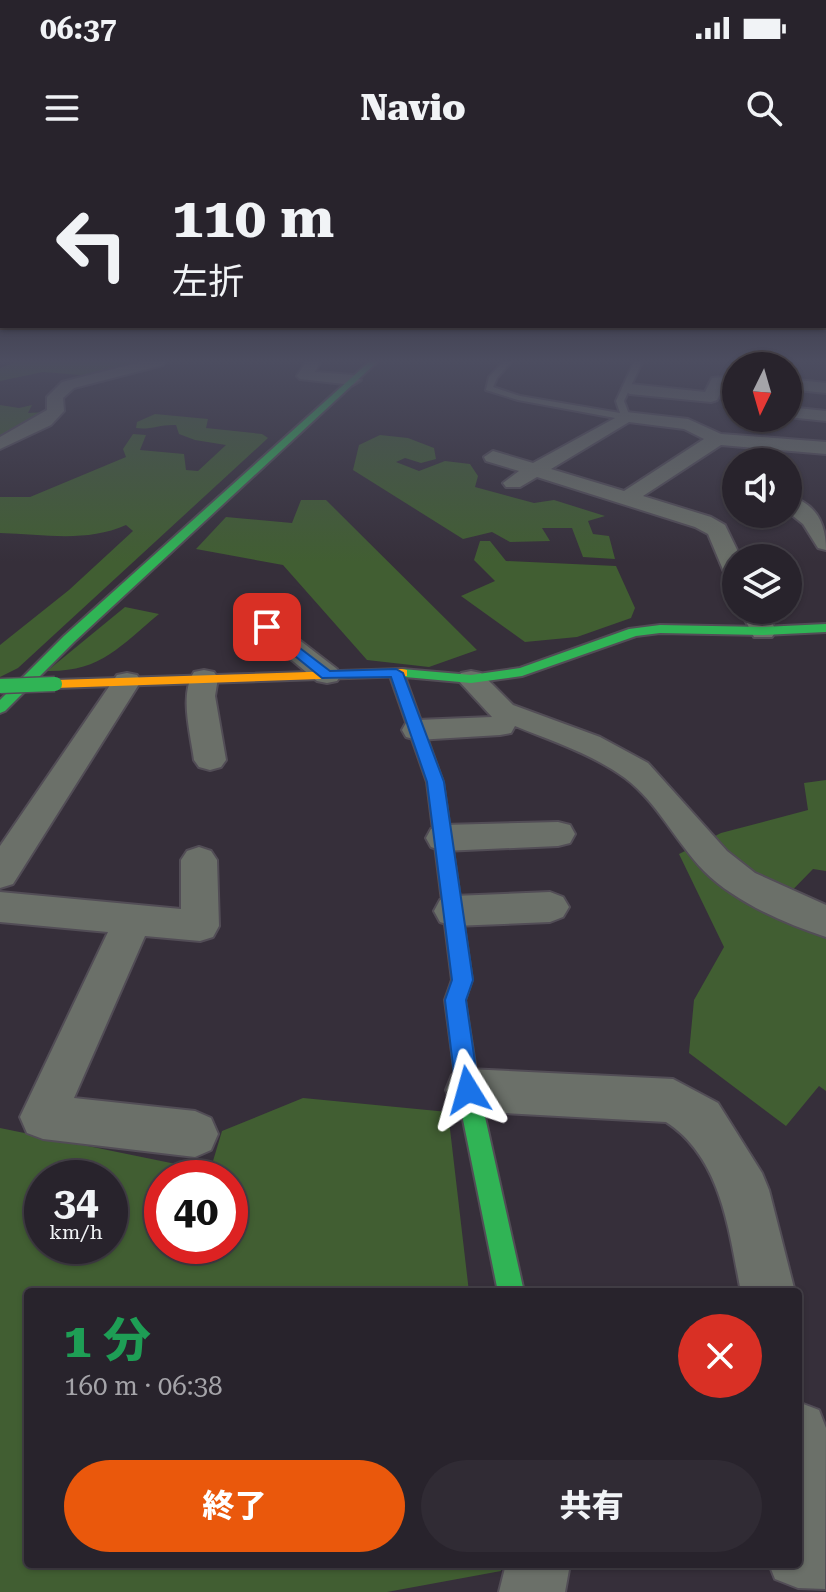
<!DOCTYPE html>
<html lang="ja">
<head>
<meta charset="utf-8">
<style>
  :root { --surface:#28232c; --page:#302b34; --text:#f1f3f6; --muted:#a5a4a9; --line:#444048; --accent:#ea580c }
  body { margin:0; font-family:"Roboto Serif","Noto Sans JP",serif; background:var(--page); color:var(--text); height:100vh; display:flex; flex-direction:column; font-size:30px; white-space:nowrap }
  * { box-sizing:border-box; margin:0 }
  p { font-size:26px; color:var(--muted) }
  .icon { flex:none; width:44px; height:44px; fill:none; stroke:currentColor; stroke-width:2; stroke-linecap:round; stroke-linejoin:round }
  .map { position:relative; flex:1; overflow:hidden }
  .panel { position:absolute; left:24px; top:1128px; width:778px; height:280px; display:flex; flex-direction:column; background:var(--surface); border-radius:8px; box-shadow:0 2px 6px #0004,0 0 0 2px var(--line) }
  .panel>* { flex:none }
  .hud { position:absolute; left:0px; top:0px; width:826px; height:168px; box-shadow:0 2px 6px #0004,0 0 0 2px var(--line); background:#28232c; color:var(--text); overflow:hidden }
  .needle { width:52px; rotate:185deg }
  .fabs { position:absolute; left:722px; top:192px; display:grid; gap:16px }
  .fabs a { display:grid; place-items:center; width:80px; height:80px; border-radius:50%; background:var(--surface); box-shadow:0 2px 6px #0004,0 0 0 2px var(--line); font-size:40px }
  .speed { position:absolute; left:24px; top:1000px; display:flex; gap:16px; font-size:40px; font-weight:700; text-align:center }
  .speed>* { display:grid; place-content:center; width:104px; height:104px; border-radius:50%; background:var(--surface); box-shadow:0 2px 6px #0004,0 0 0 2px var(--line); line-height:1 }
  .speed small { font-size:20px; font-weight:400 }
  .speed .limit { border:12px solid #d22; background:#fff; color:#111 }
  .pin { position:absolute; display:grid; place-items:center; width:68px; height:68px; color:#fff; margin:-34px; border-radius:16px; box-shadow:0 4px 12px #0006 }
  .me { position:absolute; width:88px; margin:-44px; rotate:352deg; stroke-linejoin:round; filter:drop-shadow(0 0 6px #0008) }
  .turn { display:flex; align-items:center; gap:28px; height:168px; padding:0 40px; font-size:36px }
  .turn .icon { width:104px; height:104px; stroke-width:2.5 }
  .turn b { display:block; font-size:56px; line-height:68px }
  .round { display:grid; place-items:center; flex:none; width:84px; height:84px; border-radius:42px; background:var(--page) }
  .head { display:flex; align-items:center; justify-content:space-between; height:136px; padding:0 40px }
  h1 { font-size:48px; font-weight:800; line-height:60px; color:#1e9e55 }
  .primary-button { display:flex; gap:16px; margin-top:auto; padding:16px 40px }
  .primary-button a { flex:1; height:92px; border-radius:48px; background:var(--accent); color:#fff; font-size:32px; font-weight:800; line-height:92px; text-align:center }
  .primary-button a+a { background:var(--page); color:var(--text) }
  .status { display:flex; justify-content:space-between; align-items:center; height:56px; padding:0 40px; background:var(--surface); direction:ltr }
  .status svg { height:22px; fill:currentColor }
  header { display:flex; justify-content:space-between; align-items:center; height:104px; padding:0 40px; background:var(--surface); font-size:36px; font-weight:800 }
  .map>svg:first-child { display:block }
  .green { fill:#415e32; fill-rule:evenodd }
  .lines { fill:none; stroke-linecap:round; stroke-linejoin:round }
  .lane-casing { stroke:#524d56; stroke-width:4 }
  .street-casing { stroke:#524d56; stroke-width:4 }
  .fast-casing { stroke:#524d56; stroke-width:4 }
  .slow-casing { stroke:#524d56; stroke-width:4 }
  .lane { fill:#6b7069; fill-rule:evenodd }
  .street { fill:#6b7069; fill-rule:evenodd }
  .fast { fill:#30b455; fill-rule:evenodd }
  .slow { fill:#ff9f0a; fill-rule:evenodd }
  .fast-bridge-casing { stroke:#524d56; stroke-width:17; stroke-linecap:butt }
  .fast-bridge { stroke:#30b455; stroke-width:14 }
  .route { fill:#1a73e8; stroke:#114b97; stroke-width:2 }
</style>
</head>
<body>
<div class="status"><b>06:37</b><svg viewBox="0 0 49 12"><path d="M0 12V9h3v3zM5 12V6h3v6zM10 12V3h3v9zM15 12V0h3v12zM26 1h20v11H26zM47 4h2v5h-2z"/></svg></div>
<header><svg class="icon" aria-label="menu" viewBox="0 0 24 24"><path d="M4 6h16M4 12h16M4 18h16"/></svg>Navio<svg class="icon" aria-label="search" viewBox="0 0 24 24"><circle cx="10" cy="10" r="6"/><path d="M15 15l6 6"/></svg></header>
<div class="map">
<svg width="826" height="1432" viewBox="0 0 826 1432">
  <rect width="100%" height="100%" fill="#362f3a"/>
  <path class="green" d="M16 202H152L93 216 43 212 0 221V208Z
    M0 245 19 248 32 245 28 253 47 252 0 280Z
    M155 254 208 259 206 268 262 274 268 278 18 508 0 517V485L69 430 133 371 126 365C86 383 43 374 0 373V337H30L126 297 123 289 133 274 146 275 140 290 184 294 186 310 198 311 226 285 195 280 179 274 176 265C161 264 151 270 136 268L137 262Z
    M380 275 408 278 434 288 436 299 421 303 405 298 396 302 419 311 445 301 470 304 478 316 475 327 534 343 554 340 605 356 588 361 593 374 609 376 615 399 583 397 572 368H542L550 381 510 382 492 372 463 379 353 310 359 285Z
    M301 340H326L477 490 429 507 367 500 283 405 196 389 226 357 292 363Z
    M480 381H490L506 401 616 406 635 448 631 458 577 477 525 482 461 436 495 421 474 400Z
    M125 447 159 454C120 486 101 512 47 511Z
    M826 620V711L813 709 773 750 826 779V931L819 926 786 966 689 893 694 840 724 787 679 694 721 673 808 650 804 623Z
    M303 938 448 952 469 1132H28V1404H500L501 1411 387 1432H0V968L210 1011 222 971ZM42 1018H110V1086H42ZM162 1018H230V1086H162Z"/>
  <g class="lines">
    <defs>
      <path id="lane" d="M503 202H511L497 218 493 227 520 236 620 253 616 241 634 202H642L624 241 630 257 626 260 518 240 486 230 489 217Z"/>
      <path id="street" d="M141 202H165L163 205 74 228 63 238 64 251 51 265 0 289V277L47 250V237L62 222Z
        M306 202H320L315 212 353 215 361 220 353 225 300 219 297 216Z
        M736 216V226H724L717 240 711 242 630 234 622 229 630 224 705 232 712 218Z
        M788 219 826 223V233L788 229Z
        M788 247 826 251V261L788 257Z
        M626 252 688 259 721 274 826 282V294L721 285 643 336 711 357 725 365 741 398H736V419L728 417 724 412 708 374 695 367 537 317 520 327H506L503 323 519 311 486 301 484 297 493 291 533 303ZM629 262 684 269 704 279 624 331 551 309Z
        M788 336C816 343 826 363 826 390L818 388 803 364 788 352Z
        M740 450H766L776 471 772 477H754Z
        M267 459 276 462 337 509 341 515 337 521 327 523 317 521 258 472 254 467 258 462Z
        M204 510 214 512 218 518 215 536 226 600 221 607 210 610 199 607 194 600C191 575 179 535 194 512Z
        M471 511 481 513 513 545 600 577 648 603 727 691 755 713 826 745V777C784 763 735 742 704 711 676 682 657 642 625 618 592 594 552 581 515 566L511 573 500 575 417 580 406 577 402 570 406 563 417 560 492 557 457 519 461 513Z
        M127 513 137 515 141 521 13 724 0 728V686L117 515Z
        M558 662 570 665 575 674 570 683 558 686 443 691 431 687 426 678 431 669 443 665Z
        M199 687 211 691 217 700 219 766 213 777 200 781 145 776 74 938 195 951 211 958 218 974 211 990 195 997 43 979 27 973 20 957 108 772 0 762V732L181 749V700L187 691Z
        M550 732 563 737 569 747 563 757 550 762 453 766 440 762 434 751 440 740 453 736Z
        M468 909 673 919 718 943 762 1013 769 1030 795 1132H741C729 1072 722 998 666 962L468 951 452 945 446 930 452 915Z
        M798 1242 819 1250 826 1268 825 1429 798 1428 775 1419 769 1404H798Z
        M506 1404H570L565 1432H499Z"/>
      <path id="fast" d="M369 202H377L74 482 5 551 0 553V540L64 476Z
        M826 464V472L763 475 660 473 636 476 522 516 471 523 405 517 443 622 472 820 465 840 479 930 524 1132H498L457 930 445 840 452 820 427 622 389 513 402 509 471 515 520 508 629 469 660 465 763 467Z"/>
      <path id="slow" d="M402 509 407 510V516L55 528 48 524 55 520Z"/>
    </defs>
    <use href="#lane" class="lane-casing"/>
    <use href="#street" class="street-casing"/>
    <use href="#fast" class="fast-casing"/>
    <use href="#slow" class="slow-casing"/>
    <use href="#lane" class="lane"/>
    <use href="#street" class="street"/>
    <use href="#fast" class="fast"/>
    <use href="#slow" class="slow"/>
    <defs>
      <path id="fast-bridge" d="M0 526 55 524"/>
    </defs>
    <use href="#fast-bridge" class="fast-bridge-casing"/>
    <use href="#fast-bridge" class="fast-bridge"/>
  </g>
  <linearGradient id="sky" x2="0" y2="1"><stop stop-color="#1e1a20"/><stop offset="0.5" stop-color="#4c4d60"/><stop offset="1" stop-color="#4c4d60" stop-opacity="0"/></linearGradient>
  <rect width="826" height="402" fill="url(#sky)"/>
  <path class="route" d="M267 463 330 511 396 509 403 513 444 622 473 820 466 840 479 930 476 938 468 941 460 938 456 930 445 840 452 820 427 622 391 517 322 518 263 470V464Z"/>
</svg>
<div class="fabs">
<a><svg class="needle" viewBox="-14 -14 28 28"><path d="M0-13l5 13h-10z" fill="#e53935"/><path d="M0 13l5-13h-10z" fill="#a5a4a9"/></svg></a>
<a><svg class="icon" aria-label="sound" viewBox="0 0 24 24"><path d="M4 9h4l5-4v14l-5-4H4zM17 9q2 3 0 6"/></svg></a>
<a><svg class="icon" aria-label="layers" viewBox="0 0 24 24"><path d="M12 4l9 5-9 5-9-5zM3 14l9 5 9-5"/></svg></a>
</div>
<div class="speed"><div>34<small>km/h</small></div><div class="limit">40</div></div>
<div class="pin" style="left:267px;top:467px;background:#d93025"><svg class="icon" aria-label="arrive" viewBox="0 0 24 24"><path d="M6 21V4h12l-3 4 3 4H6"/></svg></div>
<svg class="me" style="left:468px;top:930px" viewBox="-20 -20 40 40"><path d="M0-17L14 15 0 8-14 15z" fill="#1a73e8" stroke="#fff" stroke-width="4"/></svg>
<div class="hud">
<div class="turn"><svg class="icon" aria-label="left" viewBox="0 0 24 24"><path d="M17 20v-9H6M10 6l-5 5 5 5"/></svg><div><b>110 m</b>左折</div></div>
</div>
<section class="panel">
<div class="head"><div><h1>1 分</h1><p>160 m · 06:38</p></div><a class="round" style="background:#d93025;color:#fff"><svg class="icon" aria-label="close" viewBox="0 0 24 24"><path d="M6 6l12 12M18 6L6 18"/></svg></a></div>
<div class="primary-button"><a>終了</a><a>共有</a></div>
</section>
</div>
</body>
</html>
